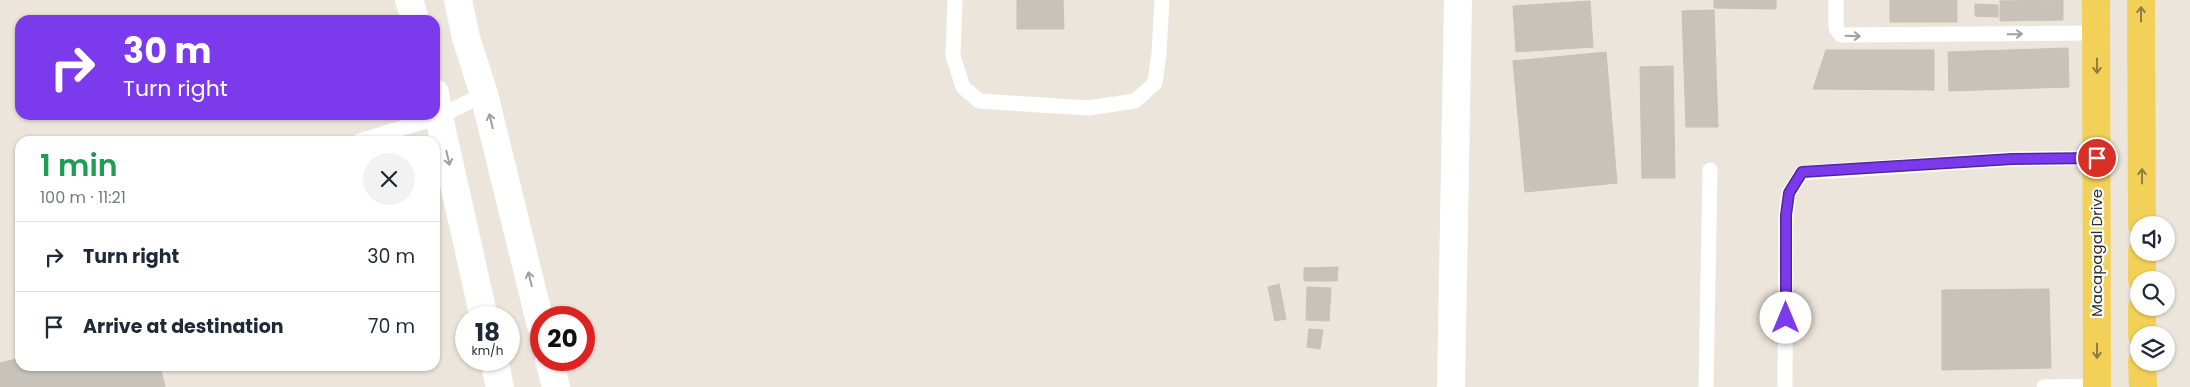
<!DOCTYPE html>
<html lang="en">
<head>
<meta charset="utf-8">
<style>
  :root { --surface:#fff; --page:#f2f2f3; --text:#1f2937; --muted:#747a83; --line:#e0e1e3 }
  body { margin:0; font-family:Poppins,sans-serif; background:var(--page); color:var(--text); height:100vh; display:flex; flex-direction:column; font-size:19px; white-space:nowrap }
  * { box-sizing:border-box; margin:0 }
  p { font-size:16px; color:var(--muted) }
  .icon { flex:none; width:28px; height:28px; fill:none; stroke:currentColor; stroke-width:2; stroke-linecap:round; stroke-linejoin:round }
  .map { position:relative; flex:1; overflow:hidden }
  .side { position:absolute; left:15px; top:136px; width:425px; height:235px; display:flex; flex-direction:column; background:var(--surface); border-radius:15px; box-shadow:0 1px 4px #0004 }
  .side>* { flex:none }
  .guide { position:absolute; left:15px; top:15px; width:425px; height:105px; border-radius:15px; box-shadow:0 1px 4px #0004; background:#7c3aed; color:#fff; overflow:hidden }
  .buttons { position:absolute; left:2130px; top:216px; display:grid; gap:10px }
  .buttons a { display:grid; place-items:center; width:45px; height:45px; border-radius:50%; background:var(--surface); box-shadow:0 1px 4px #0004; font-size:25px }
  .speed { position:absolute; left:455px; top:306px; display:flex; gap:10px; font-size:25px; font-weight:700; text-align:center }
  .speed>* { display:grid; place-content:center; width:65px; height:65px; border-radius:50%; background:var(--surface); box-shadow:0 1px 4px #0004; line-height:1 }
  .speed small { font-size:12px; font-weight:400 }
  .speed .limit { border:8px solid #d22; background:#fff; color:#111 }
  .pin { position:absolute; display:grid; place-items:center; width:42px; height:42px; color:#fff; margin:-21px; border:2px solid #fff; border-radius:50%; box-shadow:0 1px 5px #0007 }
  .me { position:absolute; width:55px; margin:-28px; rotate:0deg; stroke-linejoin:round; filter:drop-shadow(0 0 4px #0008) }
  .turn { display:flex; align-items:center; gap:18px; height:105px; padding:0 25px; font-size:22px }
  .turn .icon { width:65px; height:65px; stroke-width:2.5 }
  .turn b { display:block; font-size:35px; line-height:42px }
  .round { display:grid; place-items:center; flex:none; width:52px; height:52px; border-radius:26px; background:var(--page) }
  .overview { display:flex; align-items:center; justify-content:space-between; height:85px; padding:0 25px }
  h1 { font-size:30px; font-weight:600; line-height:38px; color:#1e9e55 }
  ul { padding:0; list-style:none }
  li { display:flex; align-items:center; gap:15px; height:70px; padding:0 25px; border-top:1px solid var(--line) }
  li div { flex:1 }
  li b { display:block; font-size:19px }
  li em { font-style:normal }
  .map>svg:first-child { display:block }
  .building { fill:#c7c3ba; stroke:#c8c1b5 }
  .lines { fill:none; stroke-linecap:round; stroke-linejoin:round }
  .service { stroke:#fff; stroke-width:15 }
  .minor { stroke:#fff; stroke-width:28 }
  .primary { stroke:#f3d159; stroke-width:28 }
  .oneway { stroke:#8e7e42 }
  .oneway2 { stroke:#9f9f9f }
  .route-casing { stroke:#51269a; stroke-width:12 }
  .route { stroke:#7c3aed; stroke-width:9 }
  .labels { text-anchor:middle; stroke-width:4.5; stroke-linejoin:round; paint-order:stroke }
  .street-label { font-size:15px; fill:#2a2a2a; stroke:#fff }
</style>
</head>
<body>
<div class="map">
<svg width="2190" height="387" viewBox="0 0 2190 387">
  <rect width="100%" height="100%" fill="#ece5db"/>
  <path class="building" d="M1017 0H1063L1064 29H1017Z
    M1714 0H1776V9L1714 8Z
    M1890 0H1957V22H1890Z
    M2063 0V20L2000 21V1Z
    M1590 1 1593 47 1516 52 1513 6Z
    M1975 4 1998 5V17L1975 16Z
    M1714 10 1718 127H1686L1682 11Z
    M2068 48 2069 87 1949 91 1948 52Z
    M1826 50H1934V90L1813 89Z
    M1606 52 1617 183 1525 192 1513 61Z
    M1673 66 1675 178H1642L1640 67Z
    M1338 267 1337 281H1304V268Z
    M1279 284 1286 319 1275 321 1268 287Z
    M1307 287 1331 288 1329 321 1306 320Z
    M2049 289 2051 368 1942 370V290Z
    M1309 329 1323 330 1320 349 1307 347Z
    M20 358V366H160L165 387H0V363Z"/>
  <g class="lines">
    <path class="service" d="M955 0 953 56 963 87 979 101 1088 108 1135 101 1155 83 1159 53 1162 0
      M1836 0V28L1841 35 2097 33
      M359 141 439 117 484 94
      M1706 387 1710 170
      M1785 387 1786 215 1789 193 1802 173 2012 159 2097 158
      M2044 387 2097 386"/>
    <path class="minor" d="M409 0 415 20
      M458 0 466 38 484 94 541 326
      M435 93 439 117 484 318
      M494 360 500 387
      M549 360 556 387
      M1451 387 1458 0"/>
    <path class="primary" d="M2096 0 2097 387
      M2141 0 2142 225
      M2142 252V280
      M2142 308V335
      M2142 362 2143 387"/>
  </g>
  <defs><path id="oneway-shaft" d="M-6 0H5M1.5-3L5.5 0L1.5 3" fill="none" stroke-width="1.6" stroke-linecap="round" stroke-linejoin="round" transform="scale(1.25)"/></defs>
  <g class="oneway">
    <use href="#oneway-shaft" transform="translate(2141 14) rotate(-90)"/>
    <use href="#oneway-shaft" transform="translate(2097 66) rotate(90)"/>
    <use href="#oneway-shaft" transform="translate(2142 176) rotate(-90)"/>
    <use href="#oneway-shaft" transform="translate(2097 351) rotate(90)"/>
  </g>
  <g class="oneway2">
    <use href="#oneway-shaft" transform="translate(2015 34) rotate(-1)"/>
    <use href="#oneway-shaft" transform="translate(1853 36) rotate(2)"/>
    <use href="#oneway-shaft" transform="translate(491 121) rotate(-104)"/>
    <use href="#oneway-shaft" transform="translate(448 158) rotate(77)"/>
    <use href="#oneway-shaft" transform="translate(530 279) rotate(-104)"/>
  </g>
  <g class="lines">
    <defs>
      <path id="route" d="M1786 318V215L1789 193 1802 172 2012 159 2097 158"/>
    </defs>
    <use href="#route" class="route-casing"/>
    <use href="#route" class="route"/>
  </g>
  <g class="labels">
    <g class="street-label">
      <text transform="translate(2097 253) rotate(-90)" y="5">Macapagal Drive</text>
    </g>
  </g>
</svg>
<div class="buttons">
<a><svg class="icon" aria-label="sound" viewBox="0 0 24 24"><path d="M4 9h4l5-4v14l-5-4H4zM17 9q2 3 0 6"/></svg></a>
<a><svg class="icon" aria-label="search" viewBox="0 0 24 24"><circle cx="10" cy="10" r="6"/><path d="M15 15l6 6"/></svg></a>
<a><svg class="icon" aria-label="layers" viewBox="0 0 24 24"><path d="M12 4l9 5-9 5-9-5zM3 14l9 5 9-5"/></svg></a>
</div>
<div class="speed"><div>18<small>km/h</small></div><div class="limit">20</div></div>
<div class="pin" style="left:2097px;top:158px;background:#d93025"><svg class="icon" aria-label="arrive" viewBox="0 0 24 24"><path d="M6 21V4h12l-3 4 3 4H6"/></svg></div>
<svg class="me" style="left:1786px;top:318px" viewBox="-20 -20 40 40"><circle r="19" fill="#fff"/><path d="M0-13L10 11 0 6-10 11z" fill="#7c3aed"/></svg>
<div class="guide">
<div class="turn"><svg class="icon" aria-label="right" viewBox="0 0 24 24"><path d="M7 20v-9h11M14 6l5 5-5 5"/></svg><div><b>30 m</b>Turn right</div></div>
</div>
<section class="side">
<div class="overview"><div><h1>1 min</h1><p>100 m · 11:21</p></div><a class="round"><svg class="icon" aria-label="close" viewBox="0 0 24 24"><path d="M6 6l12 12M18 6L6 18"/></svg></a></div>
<ul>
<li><svg class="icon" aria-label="right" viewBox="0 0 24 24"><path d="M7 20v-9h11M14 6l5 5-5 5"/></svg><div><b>Turn right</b></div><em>30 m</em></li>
<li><svg class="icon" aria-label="arrive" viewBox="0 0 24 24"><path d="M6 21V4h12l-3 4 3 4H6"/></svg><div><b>Arrive at destination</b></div><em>70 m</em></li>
</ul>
</section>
</div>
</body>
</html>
